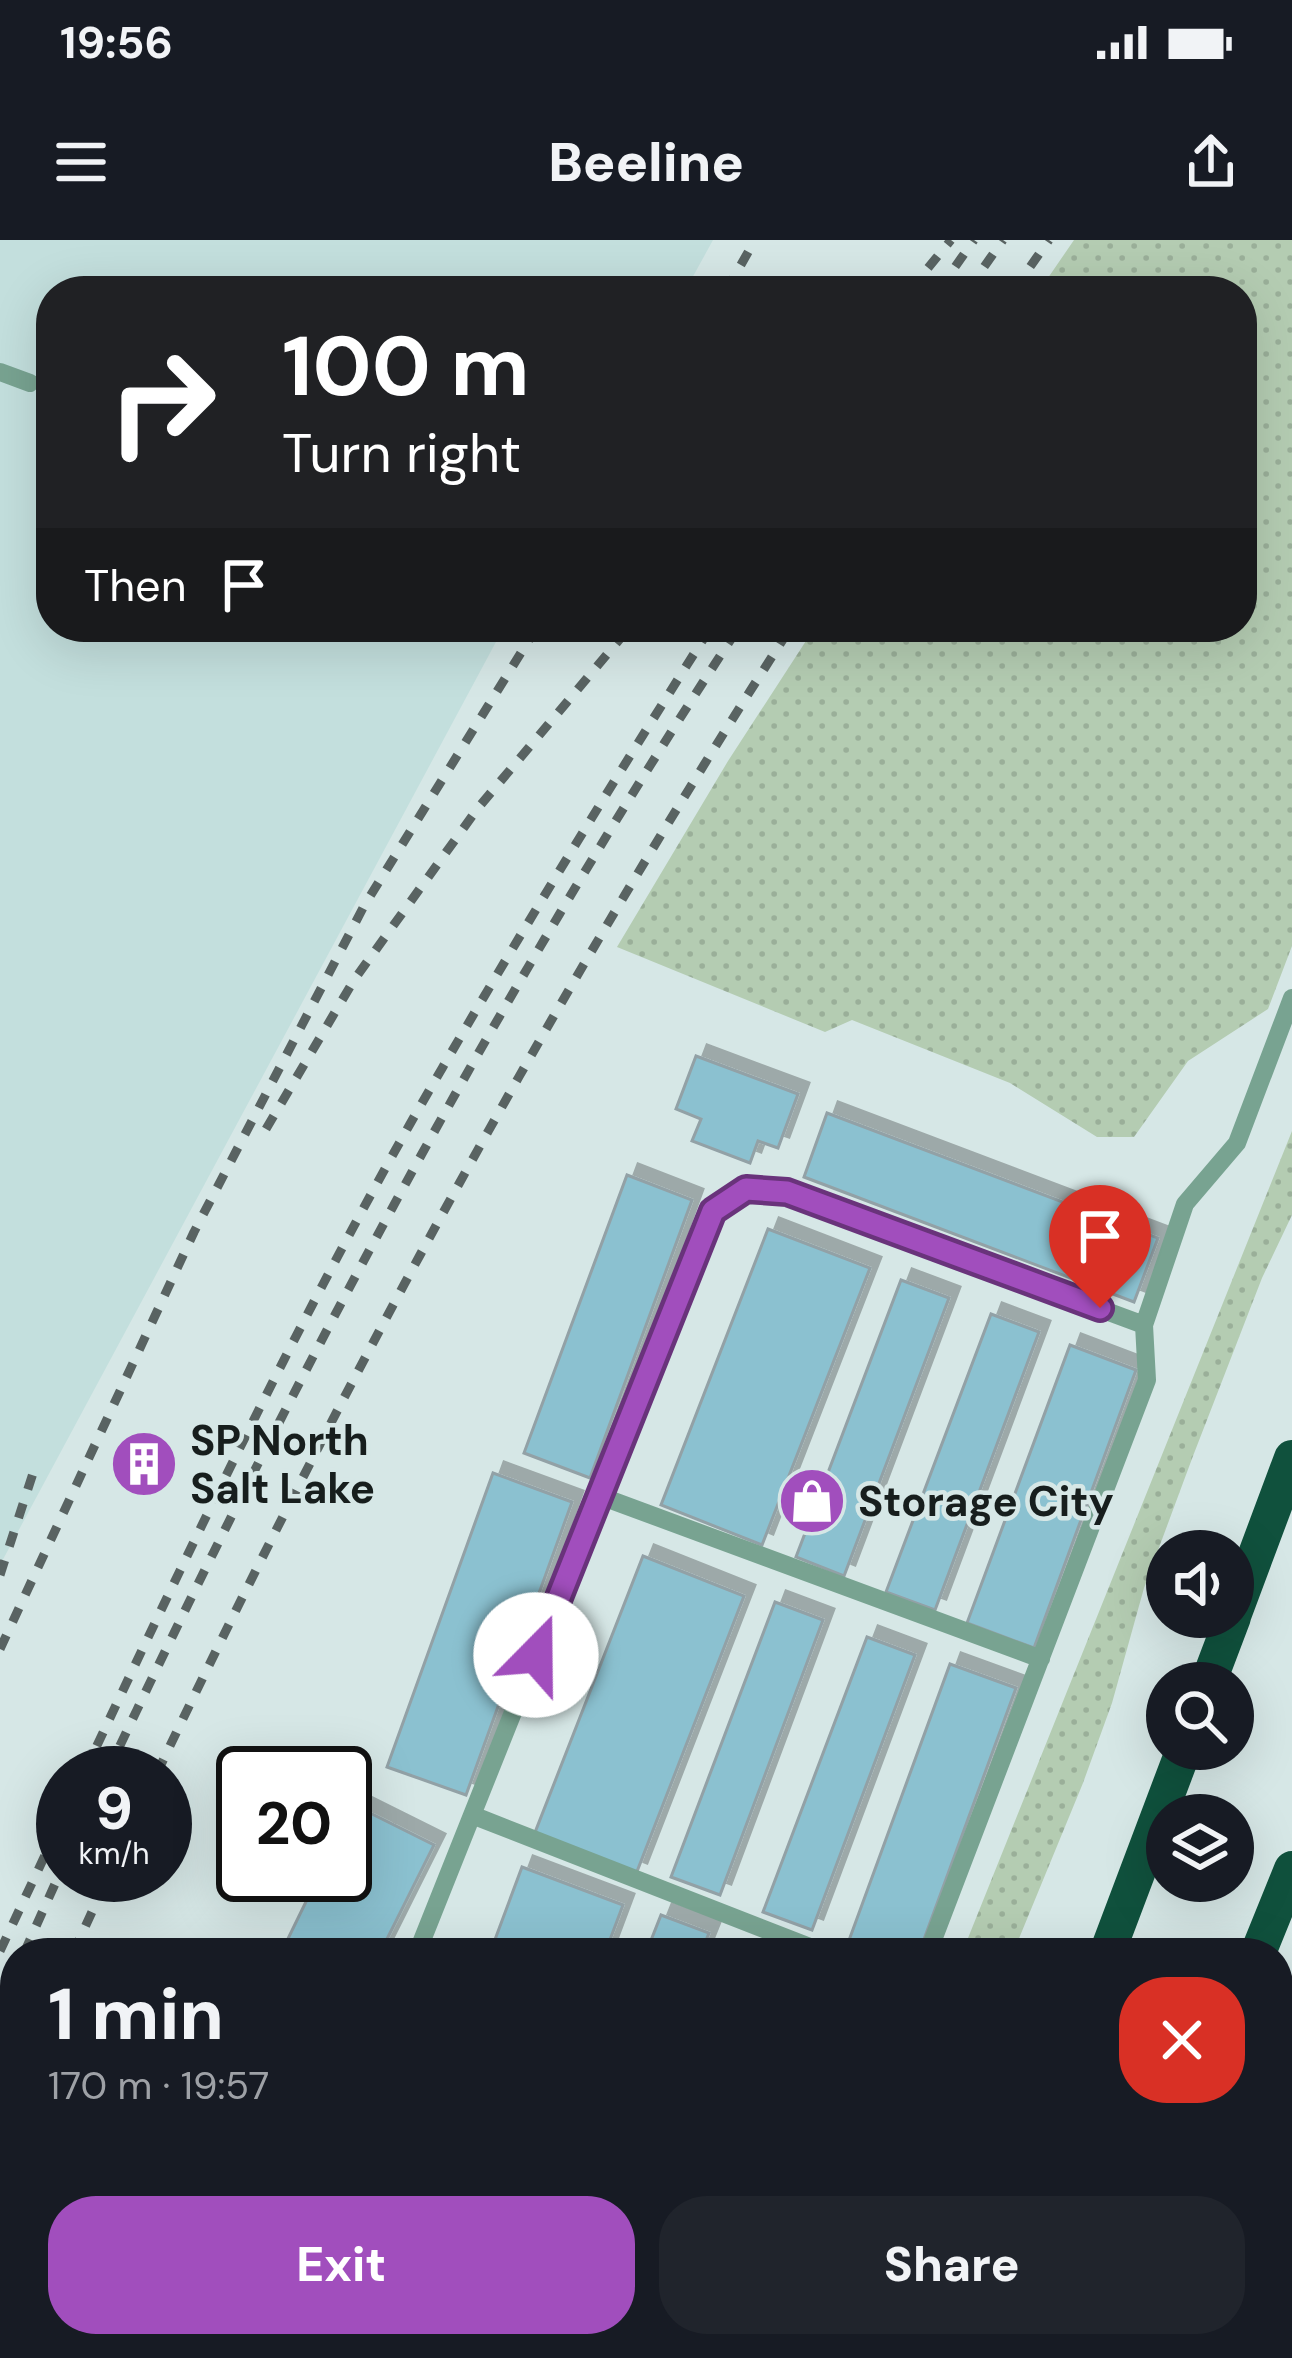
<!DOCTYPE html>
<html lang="en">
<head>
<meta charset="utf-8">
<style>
  :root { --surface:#171b24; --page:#20242c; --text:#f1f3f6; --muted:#9ea1a6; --accent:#a14ebd }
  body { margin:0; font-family:"DM Sans",sans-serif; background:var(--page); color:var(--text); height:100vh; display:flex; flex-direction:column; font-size:45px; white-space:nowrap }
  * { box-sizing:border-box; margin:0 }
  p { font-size:39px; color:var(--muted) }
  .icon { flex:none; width:66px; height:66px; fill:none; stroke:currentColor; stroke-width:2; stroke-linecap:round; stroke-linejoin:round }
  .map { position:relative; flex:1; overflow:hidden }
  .details { position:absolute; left:0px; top:1698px; width:1293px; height:420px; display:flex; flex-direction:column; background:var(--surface); border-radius:48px 48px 0 0; box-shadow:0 12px 48px #0002 }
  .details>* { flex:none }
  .top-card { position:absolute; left:36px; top:36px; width:1221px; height:366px; border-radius:48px; box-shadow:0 12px 48px #0002; background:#202124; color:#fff; overflow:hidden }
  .buttons { position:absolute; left:1146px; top:1290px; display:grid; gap:24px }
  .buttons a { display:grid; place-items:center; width:108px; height:108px; border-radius:50%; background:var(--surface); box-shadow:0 12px 48px #0002; font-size:60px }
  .speed { position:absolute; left:36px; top:1506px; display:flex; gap:24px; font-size:60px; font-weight:700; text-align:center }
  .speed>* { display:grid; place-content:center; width:156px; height:156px; border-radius:50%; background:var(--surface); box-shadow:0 12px 48px #0002; line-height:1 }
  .speed small { font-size:30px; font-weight:400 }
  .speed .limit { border:6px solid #111; border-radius:18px; background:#fff; color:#111 }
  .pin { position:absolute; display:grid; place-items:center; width:102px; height:102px; color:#fff; margin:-123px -51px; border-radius:50% 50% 50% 0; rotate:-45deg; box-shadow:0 0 12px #0007 }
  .pin .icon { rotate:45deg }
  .me { position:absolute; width:132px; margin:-66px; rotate:22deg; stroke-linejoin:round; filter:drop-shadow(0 0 9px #0008) }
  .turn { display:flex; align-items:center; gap:42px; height:252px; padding:0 48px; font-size:54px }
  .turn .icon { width:156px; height:156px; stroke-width:2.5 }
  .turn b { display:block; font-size:84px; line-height:102px }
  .then { display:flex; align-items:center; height:114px; padding:0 48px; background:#0003; gap:24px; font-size:45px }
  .round { display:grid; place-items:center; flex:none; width:126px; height:126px; border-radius:48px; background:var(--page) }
  .head { display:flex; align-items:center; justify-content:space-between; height:204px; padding:0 48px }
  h1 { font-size:72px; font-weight:800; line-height:90px }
  .button { display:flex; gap:24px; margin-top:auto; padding:24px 48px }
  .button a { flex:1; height:138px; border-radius:48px; background:var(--accent); color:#fff; font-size:48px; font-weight:800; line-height:138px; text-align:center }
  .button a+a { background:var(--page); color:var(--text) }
  .status { display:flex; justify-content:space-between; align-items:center; height:84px; padding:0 60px; background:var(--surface); direction:ltr }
  .status svg { height:33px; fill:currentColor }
  header { display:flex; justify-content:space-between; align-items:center; height:156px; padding:0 48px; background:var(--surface); font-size:54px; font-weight:800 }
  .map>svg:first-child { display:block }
  .built { fill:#c3dfdd }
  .grass { fill:url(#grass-dots) }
  .building { fill:#8bc1d0; stroke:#92a1a6; stroke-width:3; filter:url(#shadow) }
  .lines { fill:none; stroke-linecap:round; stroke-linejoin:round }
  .service { stroke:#78a391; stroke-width:18 }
  .motorway { stroke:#10513d; stroke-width:36 }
  .rail { stroke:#596362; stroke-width:9; stroke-dasharray:15 15; stroke-linecap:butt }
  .route-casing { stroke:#69337b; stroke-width:30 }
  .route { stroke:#a14ebd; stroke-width:21 }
  .labels { text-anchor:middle; stroke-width:9; stroke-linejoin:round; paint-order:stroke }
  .poi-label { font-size:42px; font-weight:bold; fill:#171e1d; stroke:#d6e7e6; text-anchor:start }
</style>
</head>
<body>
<div class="status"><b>19:56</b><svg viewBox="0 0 49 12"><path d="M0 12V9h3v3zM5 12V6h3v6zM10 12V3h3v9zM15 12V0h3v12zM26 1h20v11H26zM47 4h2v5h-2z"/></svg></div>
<header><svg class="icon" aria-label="menu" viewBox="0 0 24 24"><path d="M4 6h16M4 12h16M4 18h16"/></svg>Beeline<svg class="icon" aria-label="share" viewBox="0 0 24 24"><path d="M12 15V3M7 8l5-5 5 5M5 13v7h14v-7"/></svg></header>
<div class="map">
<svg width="1292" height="2118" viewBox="0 0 1292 2118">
  <defs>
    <pattern id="grass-dots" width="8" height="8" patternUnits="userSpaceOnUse" patternTransform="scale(3)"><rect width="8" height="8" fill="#b4ccb2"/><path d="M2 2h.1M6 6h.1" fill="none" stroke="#9aaf99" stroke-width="1.8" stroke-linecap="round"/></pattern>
    <filter id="shadow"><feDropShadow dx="11" dy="-11" stdDeviation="0" flood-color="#0004"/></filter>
  </defs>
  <rect width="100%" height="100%" fill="#d6e7e6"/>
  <path class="built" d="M0 0H713L685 51H51V387H504L0 1325Z"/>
  <path class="grass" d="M1074 0H1292V706L1268 769 1188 821 1134 897H1097L1010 843 852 780 825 792 617 707 728 521 815 387H1242V51H1039Z
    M1292 891V975L1262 1038 1193 1216 1144 1348 1112 1463 1083 1543 1013 1713H962Z
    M1292 1748V2118H1142L1148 2103H1278V1783Z
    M804 2103H853L846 2118H798Z"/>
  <path class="building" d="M696 816 798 854 778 908 758 901 750 923 692 901 701 879 676 869Z
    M827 873 1158 998 1134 1062 804 937Z
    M627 935 692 960 590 1238 524 1213Z
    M768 989 870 1028 762 1305 661 1265Z
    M901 1040 949 1058 844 1336 796 1317Z
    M991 1074 1039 1092 935 1370 886 1352Z
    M1070 1105 1136 1130 1034 1408 967 1383Z
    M143 1212 155 1218 148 1233 135 1227Z
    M493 1233 572 1262 466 1555 387 1527Z
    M643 1316 744 1356 636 1634 534 1595Z
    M775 1362 823 1380 720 1655 671 1637Z
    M867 1397 915 1415 812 1690 763 1672Z
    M950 1424 1016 1448 919 1713H876L848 1703Z
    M354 1565 434 1605 380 1713H281L319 1635H345V1583Z
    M522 1627 623 1665 605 1713H490Z
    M661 1675 709 1693 701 1713H646Z
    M596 2103H651L645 2118H600L591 2115Z
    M696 2103H753L748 2118H690Z"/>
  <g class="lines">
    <path class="service" d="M0 132 30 143
      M600 1256 1041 1419
      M472 1575 825 1713
      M417 1713 713 971 746 949 787 953 1144 1085
      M928 1713 1147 1140 1144 1085 1185 964 1237 903 1292 758
      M476 2103 508 2118
      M770 2118 777 2103"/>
    <path class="motorway" d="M1233 1376 1292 1218
      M1208 1443 1233 1377
      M1107 1713 1184 1509
      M1258 1713 1292 1629
      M956 2118 962 2103
      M1094 2118 1100 2103"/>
    <path class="rail" d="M726 51 755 0
      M909 51 951 0
      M938 51 974 0
      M967 51 1003 0
      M1013 51 1049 0
      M266 889 354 740 478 568 630 387
      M0 1335 36 1224
      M0 1409 194 992 364 666 537 387
      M84 1533C187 1314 291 1095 410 884 506 716 607 551 711 387
      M107 1533C293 1138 499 752 739 387
      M157 1533C345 1138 554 755 791 387
      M0 1711 63 1577
      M24 1713 63 1626
      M73 1713 109 1635
      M0 1766 15 1733
      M0 1874 15 1841"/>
  </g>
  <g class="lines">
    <defs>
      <path id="route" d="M536 1415 713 971 746 949 787 952 1100 1068"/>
    </defs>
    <use href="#route" class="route-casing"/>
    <use href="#route" class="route"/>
  </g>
  <defs>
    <symbol id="building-disc" viewBox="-11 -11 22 22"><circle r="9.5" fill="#a14ebd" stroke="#d6e7e6"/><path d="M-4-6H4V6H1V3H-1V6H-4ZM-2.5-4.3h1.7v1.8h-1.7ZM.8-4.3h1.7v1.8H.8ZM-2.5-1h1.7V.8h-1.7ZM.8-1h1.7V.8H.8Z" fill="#fff"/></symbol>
    <symbol id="shop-disc" viewBox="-11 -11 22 22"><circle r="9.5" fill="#a14ebd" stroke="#d6e7e6"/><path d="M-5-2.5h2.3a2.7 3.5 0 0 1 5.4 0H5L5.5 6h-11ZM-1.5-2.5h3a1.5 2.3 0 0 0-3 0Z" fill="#fff"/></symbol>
  </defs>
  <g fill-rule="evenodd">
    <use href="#building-disc" x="106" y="1186" width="76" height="76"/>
    <use href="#shop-disc" x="774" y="1223" width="76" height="76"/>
  </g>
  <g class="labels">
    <g class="poi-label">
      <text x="190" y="1215">SP North<tspan x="190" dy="48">Salt Lake</tspan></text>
      <text x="858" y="1276">Storage City</text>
    </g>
  </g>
</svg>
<div class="buttons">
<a><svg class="icon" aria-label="sound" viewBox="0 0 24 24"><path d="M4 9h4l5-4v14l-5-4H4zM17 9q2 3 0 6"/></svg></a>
<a><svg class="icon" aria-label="search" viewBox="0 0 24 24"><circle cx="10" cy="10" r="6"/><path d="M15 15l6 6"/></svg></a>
<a><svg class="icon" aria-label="layers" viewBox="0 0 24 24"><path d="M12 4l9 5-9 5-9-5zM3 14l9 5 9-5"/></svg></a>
</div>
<div class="speed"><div>9<small>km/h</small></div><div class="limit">20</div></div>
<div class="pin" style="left:1100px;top:1068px;background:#d93025"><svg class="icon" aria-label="arrive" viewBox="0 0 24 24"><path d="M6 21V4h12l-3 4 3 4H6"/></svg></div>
<svg class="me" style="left:536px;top:1415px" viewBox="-20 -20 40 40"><circle r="19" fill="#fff"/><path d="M0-13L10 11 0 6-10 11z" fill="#a14ebd"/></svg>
<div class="top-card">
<div class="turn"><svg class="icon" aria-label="right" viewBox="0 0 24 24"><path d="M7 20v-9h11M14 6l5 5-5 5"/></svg><div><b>100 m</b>Turn right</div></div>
<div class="then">Then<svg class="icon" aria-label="arrive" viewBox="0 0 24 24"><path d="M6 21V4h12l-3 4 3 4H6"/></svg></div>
</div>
<section class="details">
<div class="head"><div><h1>1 min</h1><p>170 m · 19:57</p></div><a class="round" style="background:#d93025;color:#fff"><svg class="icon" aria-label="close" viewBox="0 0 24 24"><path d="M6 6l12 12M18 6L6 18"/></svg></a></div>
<div class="button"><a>Exit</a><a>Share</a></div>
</section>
</div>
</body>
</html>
